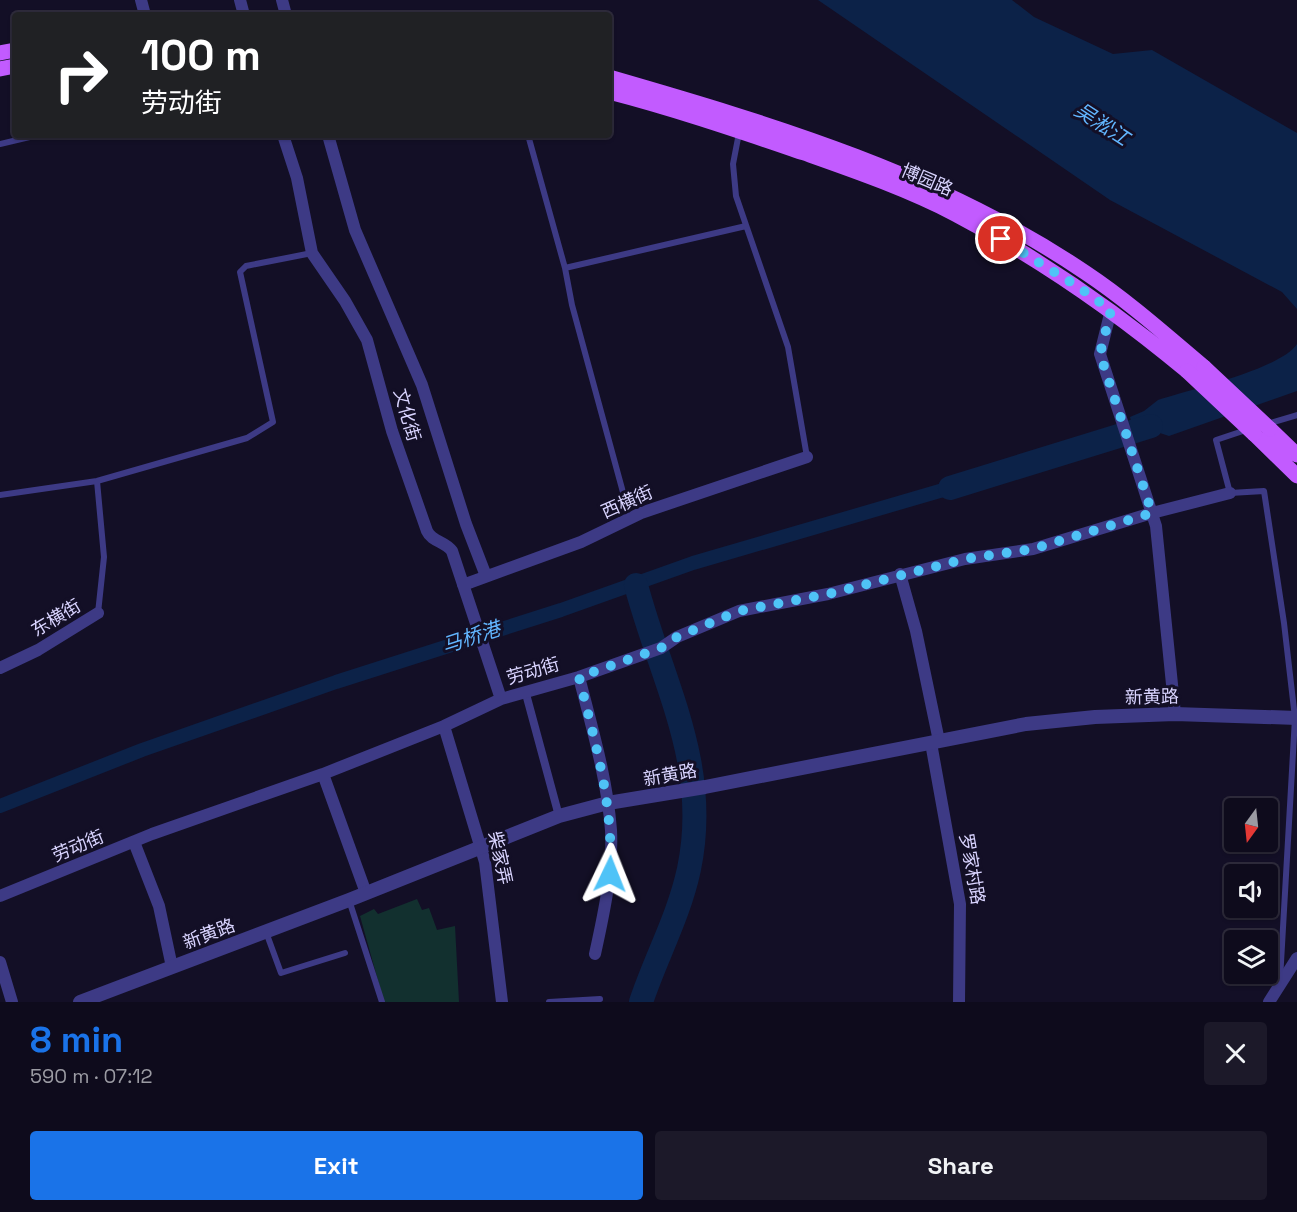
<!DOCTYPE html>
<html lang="en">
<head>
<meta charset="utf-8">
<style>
  :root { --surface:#0e0b1c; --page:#1c1929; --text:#f1f3f6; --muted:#9b9ba3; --line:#2e2b3b; --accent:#1a73e8 }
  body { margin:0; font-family:"Space Grotesk","Noto Sans SC",sans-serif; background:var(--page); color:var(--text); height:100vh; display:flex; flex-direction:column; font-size:22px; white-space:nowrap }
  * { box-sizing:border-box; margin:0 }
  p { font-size:20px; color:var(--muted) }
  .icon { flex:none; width:33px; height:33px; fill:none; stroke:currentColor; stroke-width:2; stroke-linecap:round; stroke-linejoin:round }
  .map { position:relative; height:1002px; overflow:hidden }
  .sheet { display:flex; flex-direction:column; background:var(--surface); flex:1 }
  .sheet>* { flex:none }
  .hud { position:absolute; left:12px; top:12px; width:600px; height:126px; border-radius:6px; box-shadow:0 2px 4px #0004,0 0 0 2px var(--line); background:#202124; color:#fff; overflow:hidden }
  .needle { width:39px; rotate:195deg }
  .controls { position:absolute; left:1224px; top:798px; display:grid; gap:12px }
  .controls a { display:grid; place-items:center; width:54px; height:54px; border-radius:6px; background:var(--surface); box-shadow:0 2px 4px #0004,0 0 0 2px var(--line); font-size:30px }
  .pin { position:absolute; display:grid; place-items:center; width:51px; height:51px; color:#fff; margin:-26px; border:3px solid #fff; border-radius:50%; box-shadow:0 2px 6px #0007 }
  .me { position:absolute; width:66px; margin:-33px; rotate:2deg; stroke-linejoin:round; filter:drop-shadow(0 0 4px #0008) }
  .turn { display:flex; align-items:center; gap:21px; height:126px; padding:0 30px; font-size:27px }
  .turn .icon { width:78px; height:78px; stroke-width:2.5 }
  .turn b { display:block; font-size:42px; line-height:51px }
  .round { display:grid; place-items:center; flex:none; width:63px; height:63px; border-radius:6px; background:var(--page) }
  .overview { display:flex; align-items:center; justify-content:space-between; height:102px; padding:0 30px }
  h1 { font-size:36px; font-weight:700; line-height:45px; color:var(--accent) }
  .primary-button { display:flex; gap:12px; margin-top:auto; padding:12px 30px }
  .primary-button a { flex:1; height:69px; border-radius:6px; background:var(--accent); color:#fff; font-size:24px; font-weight:700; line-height:69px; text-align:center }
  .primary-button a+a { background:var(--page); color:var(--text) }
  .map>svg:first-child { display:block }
  .green { fill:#12302f }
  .water { fill:#0c2248 }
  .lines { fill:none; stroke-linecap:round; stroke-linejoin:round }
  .canal { stroke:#0c2248; stroke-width:14 }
  .river { stroke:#0c2248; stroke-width:24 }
  .service { stroke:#3d3a85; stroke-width:6 }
  .pedestrian { stroke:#3d3a85; stroke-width:8 }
  .minor { stroke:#3d3a85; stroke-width:12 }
  .tertiary { stroke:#3d3a85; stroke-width:14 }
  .primary { stroke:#c25bff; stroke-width:15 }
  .primary-bridge { stroke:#c25bff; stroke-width:15 }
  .route { stroke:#4fc3f7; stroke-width:10; stroke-dasharray:0 18 }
  .labels { text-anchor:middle; stroke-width:6; stroke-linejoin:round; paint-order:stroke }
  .street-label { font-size:18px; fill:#d9d4ff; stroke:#130f26 }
  .water-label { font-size:20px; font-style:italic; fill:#62b6ff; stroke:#130f26 }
</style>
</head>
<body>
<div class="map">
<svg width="1297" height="1002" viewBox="0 0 1297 1002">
  <rect width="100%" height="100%" fill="#130f26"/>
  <path class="green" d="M417 899 422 910 429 908 437 930 455 926 459 1002H384L360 916 374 909 378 914Z"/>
  <path class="water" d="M818 0H1012L1034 17 1113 54 1152 50 1297 133V309L1282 292 1110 200Z
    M1297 344V391L1169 436 1160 433 1136 439 1130 417 1144 411 1158 400C1188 390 1281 369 1297 344Z"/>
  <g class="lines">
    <path class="canal" d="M0 806 142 750 336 682 561 610 693 563 950 488"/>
    <path class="river" d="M950 488 1151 426
      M636 585C662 683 711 764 689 869 679 916 656 957 641 1002"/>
    <path class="service" d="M739 133 733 164 736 196 788 347 807 457
      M528 135 565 268 746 226
      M0 144 38 135
      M565 268 572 305 630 518
      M1267 424 1297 415
      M1246 430 1216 440 1230 493 1264 491 1284 623 1295 718 1280 980
      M97 481 104 557 98 613
      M0 495 97 481 247 438 273 422 240 272 246 266 312 253
      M349 900 382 1002
      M266 932 281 973 345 953
      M549 1002 600 999"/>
    <path class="pedestrian" d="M526 694 559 816"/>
    <path class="minor" d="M141 0 145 15
      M240 0 244 15
      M282 0 286 15
      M283 135 297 178 312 253 345 301 367 340 392 431 427 531C432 542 445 541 452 551L501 699
      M328 135 355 230 422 385 466 524 486 576
      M1111 310 1100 354 1156 526 1175 714
      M900 574 916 631 939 741
      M463 585 581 542 641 513 807 457
      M0 668 38 650 98 613
      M579 677C592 728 607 778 611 830 613 872 604 913 595 954
      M444 726 485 862 502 1002
      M931 743 960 904 959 1002
      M323 774 366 893
      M134 842 159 906 172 967
      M0 896 152 834 323 774 444 726 501 699 579 677 661 648 677 637 739 611 828 594 965 559 1033 549 1152 513 1230 493
      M0 962 12 1002
      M1269 1002 1297 958"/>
    <path class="tertiary" d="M80 1002 349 900 559 816 608 803 705 787 1026 724 1095 717 1175 714 1297 718"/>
    <path class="primary" d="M0 53 15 50
      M0 69 15 66
      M609 77C775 125 942 175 1086 273 1128 301 1166 335 1204 367
      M609 92C675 109 739 131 804 153 855 171 907 189 955 214 1039 258 1115 311 1187 371
      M1270 429 1297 455
      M1254 434 1297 476"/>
    <path class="primary-bridge" d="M1204 367 1270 429
      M1187 371 1254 434"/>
  </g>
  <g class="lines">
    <path class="route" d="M610 874C614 805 595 743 579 677L661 648 677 637 739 611 828 594 965 559 1033 549 1152 513 1100 354 1111 310 1077 286 1001 239"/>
  </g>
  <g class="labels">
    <g class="street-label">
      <text transform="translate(927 180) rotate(23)" y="6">博园路</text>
      <text transform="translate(407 415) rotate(74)" y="6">文化街</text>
      <text transform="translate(627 502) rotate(-24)" y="6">西横街</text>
      <text transform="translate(56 618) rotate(-31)" y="6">东横街</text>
      <text transform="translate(533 671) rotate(-16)" y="6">劳动街</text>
      <text transform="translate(1152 697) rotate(-1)" y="6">新黄路</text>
      <text transform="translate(670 775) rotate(-10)" y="6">新黄路</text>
      <text transform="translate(78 846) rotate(-23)" y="6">劳动街</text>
      <text transform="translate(500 858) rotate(78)" y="6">柴家弄</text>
      <text transform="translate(972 869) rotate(80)" y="6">罗家村路</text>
      <text transform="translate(209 934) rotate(-21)" y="6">新黄路</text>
    </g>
    <g class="water-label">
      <text transform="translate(1102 124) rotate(33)" y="7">吴淞江</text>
      <text transform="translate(471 637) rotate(-18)" y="7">马桥港</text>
    </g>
  </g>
</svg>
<div class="controls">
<a><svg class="needle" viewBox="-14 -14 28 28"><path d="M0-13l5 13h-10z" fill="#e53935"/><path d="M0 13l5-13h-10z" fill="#9b9ba3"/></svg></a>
<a><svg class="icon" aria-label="sound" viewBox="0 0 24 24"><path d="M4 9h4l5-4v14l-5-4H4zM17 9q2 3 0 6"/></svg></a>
<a><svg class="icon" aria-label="layers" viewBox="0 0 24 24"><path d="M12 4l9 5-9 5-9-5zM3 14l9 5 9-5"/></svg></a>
</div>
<div class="pin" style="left:1001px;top:239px;background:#d93025"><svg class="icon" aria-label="arrive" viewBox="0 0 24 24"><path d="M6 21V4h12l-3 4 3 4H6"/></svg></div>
<svg class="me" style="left:610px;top:874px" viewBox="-20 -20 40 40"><path d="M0-17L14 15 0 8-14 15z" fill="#4fc3f7" stroke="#fff" stroke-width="4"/></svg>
<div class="hud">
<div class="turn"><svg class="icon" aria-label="right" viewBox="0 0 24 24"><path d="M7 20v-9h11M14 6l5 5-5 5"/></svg><div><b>100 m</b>劳动街</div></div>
</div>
</div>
<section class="sheet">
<div class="overview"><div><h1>8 min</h1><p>590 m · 07:12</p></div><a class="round"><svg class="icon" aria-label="close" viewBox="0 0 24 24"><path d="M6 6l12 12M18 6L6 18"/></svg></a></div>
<div class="primary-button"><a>Exit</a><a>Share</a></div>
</section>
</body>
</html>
